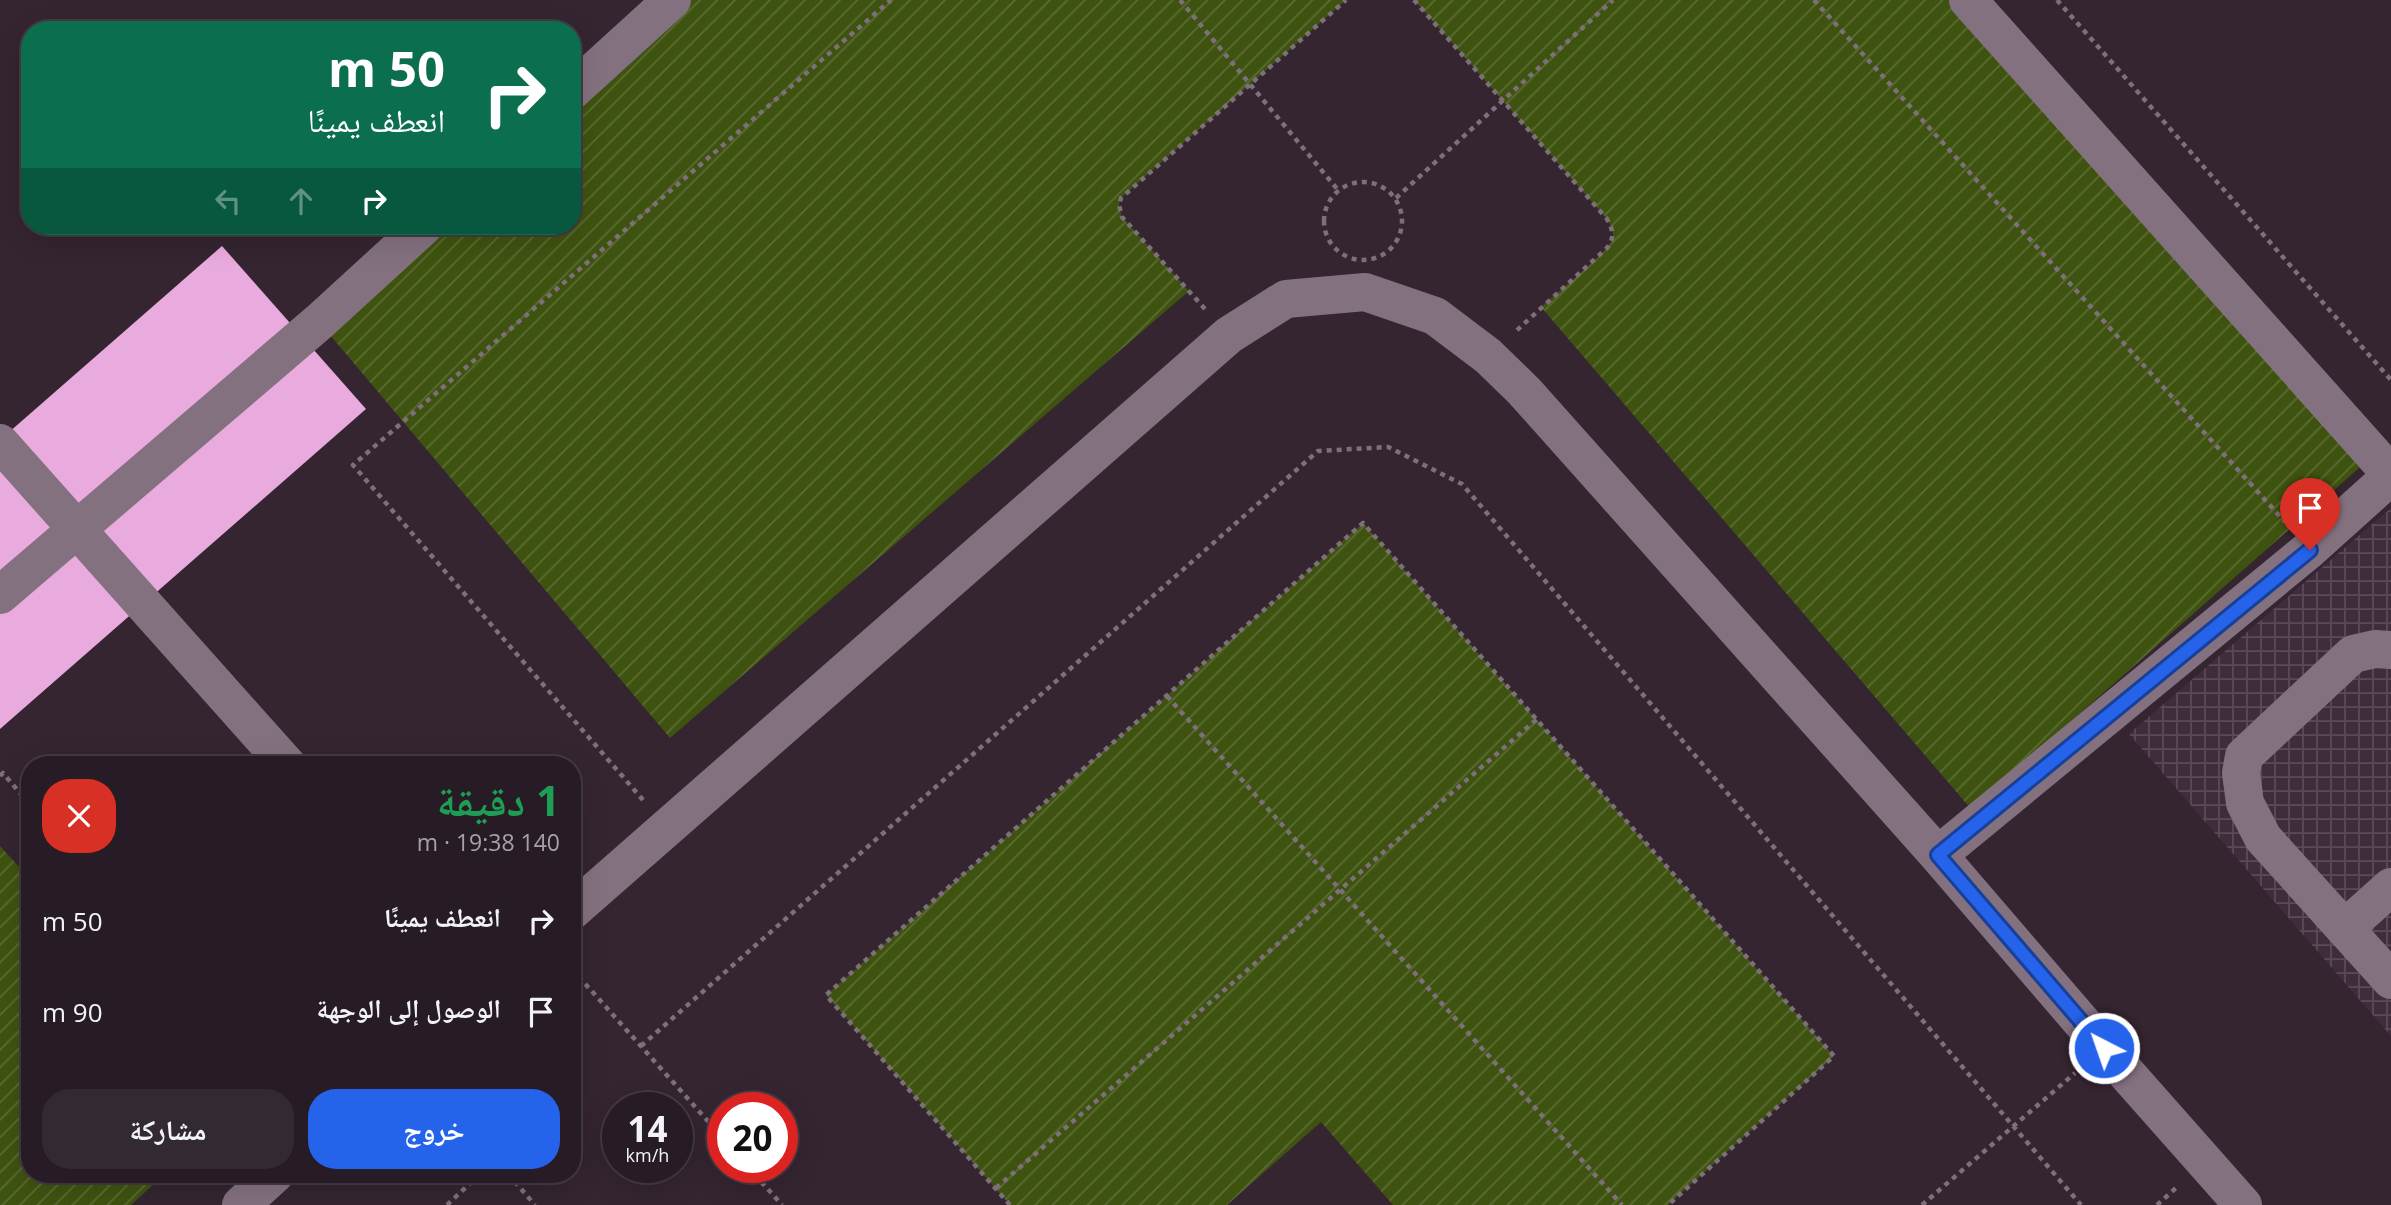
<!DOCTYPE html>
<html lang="ar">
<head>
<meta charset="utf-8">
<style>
  :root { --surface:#271c25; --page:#332932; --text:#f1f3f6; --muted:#a4a1a7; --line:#433a42; --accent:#2563eb }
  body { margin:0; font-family:"Open Sans","Noto Naskh Arabic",sans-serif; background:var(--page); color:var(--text); direction:rtl; height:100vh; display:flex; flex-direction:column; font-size:26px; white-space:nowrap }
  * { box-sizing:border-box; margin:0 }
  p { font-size:23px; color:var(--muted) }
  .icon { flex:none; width:38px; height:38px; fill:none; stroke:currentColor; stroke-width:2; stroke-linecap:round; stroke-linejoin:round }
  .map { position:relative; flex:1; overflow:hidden; direction:ltr }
  .drawer { position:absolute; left:21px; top:756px; width:560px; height:427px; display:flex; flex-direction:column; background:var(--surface); border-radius:28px; box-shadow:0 7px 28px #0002,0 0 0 2px var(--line); direction:rtl }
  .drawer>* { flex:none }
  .top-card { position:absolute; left:21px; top:21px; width:560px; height:214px; border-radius:28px; box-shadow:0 7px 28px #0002,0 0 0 2px var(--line); direction:rtl; background:#0b6e4f; color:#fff; overflow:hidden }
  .speed { position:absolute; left:602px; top:1092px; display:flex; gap:14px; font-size:35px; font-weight:700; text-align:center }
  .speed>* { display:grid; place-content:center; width:91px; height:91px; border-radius:50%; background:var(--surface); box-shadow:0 7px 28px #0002,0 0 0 2px var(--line); line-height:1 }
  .speed small { font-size:18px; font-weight:400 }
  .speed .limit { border:10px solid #d22; background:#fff; color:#111 }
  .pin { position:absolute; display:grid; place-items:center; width:60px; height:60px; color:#fff; margin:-72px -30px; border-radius:50% 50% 50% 0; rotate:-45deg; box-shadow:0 0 7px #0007 }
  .pin .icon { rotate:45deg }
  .me { position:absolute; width:77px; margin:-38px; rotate:319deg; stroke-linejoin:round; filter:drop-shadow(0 0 5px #0008) }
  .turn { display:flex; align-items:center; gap:24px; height:147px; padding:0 21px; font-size:32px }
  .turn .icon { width:91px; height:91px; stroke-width:2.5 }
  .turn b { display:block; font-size:49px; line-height:60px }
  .lanes { display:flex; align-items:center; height:66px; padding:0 21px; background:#0003; justify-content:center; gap:35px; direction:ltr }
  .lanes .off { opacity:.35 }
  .round { display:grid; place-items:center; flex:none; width:74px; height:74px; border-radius:28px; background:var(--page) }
  .head { display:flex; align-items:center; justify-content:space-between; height:119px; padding:0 21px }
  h1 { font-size:42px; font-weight:700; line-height:52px; color:#1e9e55 }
  .cta { display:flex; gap:14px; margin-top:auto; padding:14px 21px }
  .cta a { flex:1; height:80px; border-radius:28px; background:var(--accent); color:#fff; font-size:28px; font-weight:700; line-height:80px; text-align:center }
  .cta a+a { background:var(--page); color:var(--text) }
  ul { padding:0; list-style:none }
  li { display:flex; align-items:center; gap:21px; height:91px; padding:0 21px }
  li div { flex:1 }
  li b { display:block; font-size:26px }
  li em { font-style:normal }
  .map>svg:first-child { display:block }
  .industrial { fill:url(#industrial-grid) }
  .garden { fill:url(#garden-furrows) }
  .building { fill:#e9abdd }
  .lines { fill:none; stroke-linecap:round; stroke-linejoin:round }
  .path { stroke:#7d707a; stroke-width:4.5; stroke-dasharray:5 5; stroke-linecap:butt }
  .minor { stroke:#847180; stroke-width:38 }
  .route-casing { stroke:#184099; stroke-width:18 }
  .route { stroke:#2563eb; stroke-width:12 }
</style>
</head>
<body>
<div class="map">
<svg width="2391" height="1205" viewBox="0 0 2391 1205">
  <defs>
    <pattern id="industrial-grid" width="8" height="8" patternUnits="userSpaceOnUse" patternTransform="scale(1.75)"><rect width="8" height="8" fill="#412c3d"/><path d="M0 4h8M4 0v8" fill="none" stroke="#5d4a59"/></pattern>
    <pattern id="garden-furrows" width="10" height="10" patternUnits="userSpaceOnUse" patternTransform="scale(1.75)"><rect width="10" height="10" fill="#3f5310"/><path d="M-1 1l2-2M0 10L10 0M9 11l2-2" fill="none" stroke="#5b6c33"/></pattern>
  </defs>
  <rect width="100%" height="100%" fill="#342531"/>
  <path class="industrial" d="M2391 508V1036L2129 734Z"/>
  <path class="garden" d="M683 0H1346L1121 198 1119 205 1122 217 1189 291 670 738 319 322 428 226H572V98Z
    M1414 0H1968L2374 455 1971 809 1541 307C1554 295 1607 253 1612 241 1615 233 1611 226 1607 219Z
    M1363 523 1834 1056 1668 1205H1393L1321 1122 1227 1205H1010L826 995Z
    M0 846 30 879V1174H165L131 1205H0Z"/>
  <path class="building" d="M222 246 366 409 0 729V440Z"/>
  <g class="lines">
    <path class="path" d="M1180 0 1338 190
      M1414 0 1607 219C1613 230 1615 237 1607 248L1515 332
      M1814 0 2285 522
      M2057 0 2391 380
      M1324 221a39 39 0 1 1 78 0a39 39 0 1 1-78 0Z
      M1396 198 1613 0
      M1205 309 1122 217 1119 205 1121 198 1346 0
      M1167 696 1622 1205
      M0 776 3 773 30 805
      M643 800 353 465 891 0
      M572 969 723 1138
      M641 1046 1318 451 1388 447 1462 484 2081 1205
      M748 1167 782 1205
      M508 1174 535 1205
      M996 1188 1537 719
      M447 1205 480 1174
      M1010 1205 826 995 1363 523 1834 1056 1668 1205
      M1922 1205 2075 1073
      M2157 1205 2177 1187"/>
    <path class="minor" d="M1968 0 2391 474
      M572 91 672 0
      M0 443 287 765
      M0 595 319 322 424 226
      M2391 650 2375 649 2353 654 2244 756 2241 773 2245 803 2263 838 2391 980
      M1938 855 2310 549 2391 476
      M572 911 1229 335 1286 299 1365 292 1435 316 1488 356 1524 391 1938 855 2104 1048 2243 1205
      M2345 928 2391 887
      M241 1205 275 1174"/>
  </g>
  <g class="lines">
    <defs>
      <path id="route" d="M2104 1048 1938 855 2310 550"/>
    </defs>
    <use href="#route" class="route-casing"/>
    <use href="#route" class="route"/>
  </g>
</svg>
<div class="speed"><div>14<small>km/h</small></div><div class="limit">20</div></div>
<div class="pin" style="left:2310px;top:550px;background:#d93025"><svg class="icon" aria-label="arrive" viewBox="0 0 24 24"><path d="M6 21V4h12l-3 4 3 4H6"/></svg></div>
<svg class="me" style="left:2104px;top:1048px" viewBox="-20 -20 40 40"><circle r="17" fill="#2563eb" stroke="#fff" stroke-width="3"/><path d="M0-11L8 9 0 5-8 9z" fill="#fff"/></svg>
<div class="top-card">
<div class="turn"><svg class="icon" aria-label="right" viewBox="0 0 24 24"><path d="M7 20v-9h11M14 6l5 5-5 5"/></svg><div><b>50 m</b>انعطف يمينًا</div></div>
<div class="lanes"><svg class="icon off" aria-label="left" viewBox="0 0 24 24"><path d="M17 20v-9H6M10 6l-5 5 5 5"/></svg><svg class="icon off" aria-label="ahead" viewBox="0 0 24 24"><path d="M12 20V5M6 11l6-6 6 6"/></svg><svg class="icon" aria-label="right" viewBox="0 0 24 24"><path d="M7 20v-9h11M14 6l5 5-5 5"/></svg></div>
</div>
<section class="drawer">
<div class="head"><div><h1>1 دقيقة</h1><p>140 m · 19:38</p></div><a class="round" style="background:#d93025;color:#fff"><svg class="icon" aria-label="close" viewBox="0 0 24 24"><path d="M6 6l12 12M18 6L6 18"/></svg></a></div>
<ul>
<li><svg class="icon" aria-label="right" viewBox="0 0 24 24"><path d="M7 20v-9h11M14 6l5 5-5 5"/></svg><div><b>انعطف يمينًا</b></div><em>50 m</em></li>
<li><svg class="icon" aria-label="arrive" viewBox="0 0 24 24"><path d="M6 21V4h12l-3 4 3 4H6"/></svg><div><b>الوصول إلى الوجهة</b></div><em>90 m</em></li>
</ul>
<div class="cta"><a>خروج</a><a>مشاركة</a></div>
</section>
</div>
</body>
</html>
